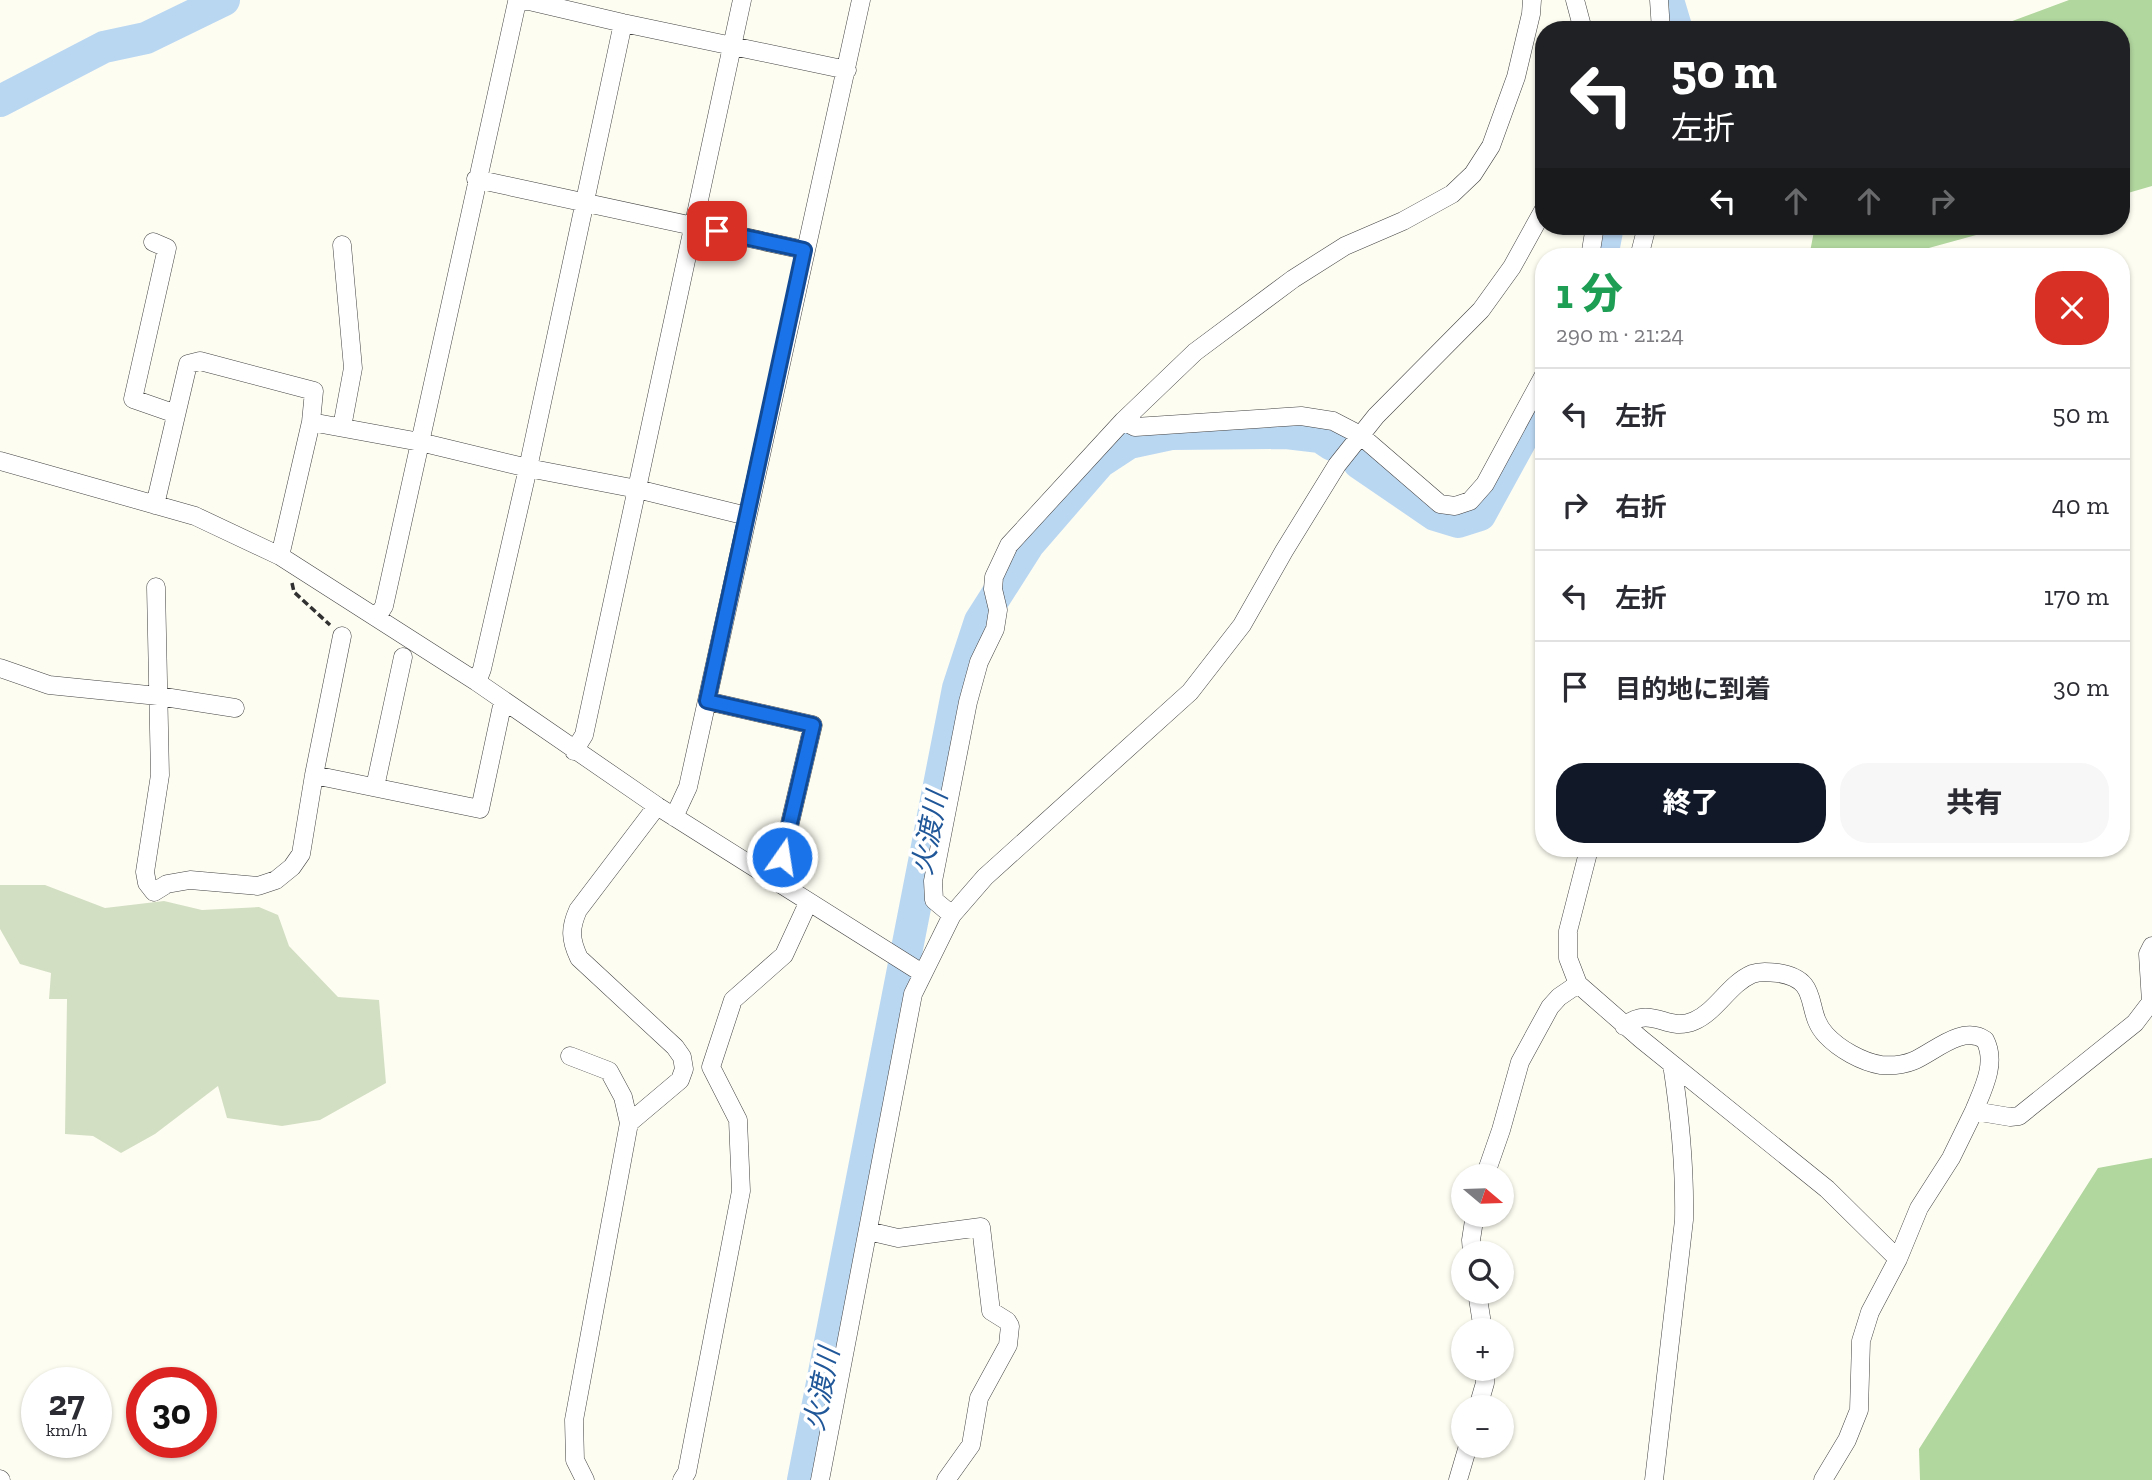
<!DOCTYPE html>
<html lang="ja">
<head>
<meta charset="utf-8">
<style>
  :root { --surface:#fff; --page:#f7f7f7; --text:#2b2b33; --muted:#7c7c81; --line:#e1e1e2; --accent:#111827 }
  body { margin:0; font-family:"Zilla Slab","Noto Sans JP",serif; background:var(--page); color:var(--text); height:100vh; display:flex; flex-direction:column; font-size:26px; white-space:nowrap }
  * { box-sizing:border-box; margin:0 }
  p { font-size:23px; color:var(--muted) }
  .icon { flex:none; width:38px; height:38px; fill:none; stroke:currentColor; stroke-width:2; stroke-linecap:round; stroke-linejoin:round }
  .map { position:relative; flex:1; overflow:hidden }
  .details { position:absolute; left:1535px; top:248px; width:595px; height:609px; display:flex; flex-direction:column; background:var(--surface); border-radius:28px; box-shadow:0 2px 5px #0004 }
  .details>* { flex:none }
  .banner { position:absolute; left:1535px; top:21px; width:595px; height:214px; border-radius:28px; box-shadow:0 2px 5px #0004; background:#202124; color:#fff; overflow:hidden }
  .needle { width:46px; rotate:109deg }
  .buttons { position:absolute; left:1451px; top:1164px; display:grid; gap:14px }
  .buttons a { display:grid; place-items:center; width:63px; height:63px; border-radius:50%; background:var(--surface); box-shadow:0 2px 5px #0004; font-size:35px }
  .speed { position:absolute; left:21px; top:1367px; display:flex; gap:14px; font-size:35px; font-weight:700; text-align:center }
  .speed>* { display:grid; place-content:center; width:91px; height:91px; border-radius:50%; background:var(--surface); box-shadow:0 2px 5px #0004; line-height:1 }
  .speed small { font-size:18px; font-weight:400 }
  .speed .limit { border:10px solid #d22; background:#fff; color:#111 }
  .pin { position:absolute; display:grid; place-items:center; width:60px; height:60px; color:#fff; margin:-30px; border-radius:14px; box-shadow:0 4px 10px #0006 }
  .me { position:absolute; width:77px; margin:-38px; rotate:13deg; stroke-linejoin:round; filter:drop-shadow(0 0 5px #0008) }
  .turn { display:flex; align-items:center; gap:24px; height:147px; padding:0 21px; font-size:32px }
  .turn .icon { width:91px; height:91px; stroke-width:2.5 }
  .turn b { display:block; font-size:49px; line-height:60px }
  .lanes { display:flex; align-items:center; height:66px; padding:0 21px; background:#0003; justify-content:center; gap:35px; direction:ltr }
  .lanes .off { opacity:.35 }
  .round { display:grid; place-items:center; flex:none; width:74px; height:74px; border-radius:28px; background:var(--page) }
  .summary { display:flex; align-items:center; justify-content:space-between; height:119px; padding:0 21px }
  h1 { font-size:42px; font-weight:800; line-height:52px; color:#1e9e55 }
  .action { display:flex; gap:14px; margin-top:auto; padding:14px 21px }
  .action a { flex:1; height:80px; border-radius:28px; background:var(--accent); color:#fff; font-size:28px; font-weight:800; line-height:80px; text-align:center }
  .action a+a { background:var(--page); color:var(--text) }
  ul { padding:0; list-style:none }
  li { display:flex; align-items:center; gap:21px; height:91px; padding:0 21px; border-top:2px solid var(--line) }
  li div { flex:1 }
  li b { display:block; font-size:26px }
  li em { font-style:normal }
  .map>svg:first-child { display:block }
  .forest { fill:#b1d69e }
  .cemetery { fill:#d3dfc3 }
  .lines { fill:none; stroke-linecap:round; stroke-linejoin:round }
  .river { stroke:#bad7f2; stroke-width:32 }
  .minor-casing { stroke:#424242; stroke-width:19 }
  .path { stroke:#313131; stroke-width:3.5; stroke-dasharray:7 3.5; stroke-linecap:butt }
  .minor { stroke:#fff; stroke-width:18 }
  .route-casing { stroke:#114b97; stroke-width:18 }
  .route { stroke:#1a73e8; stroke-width:12 }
  .labels { text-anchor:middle; stroke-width:7; stroke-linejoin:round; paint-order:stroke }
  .water-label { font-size:28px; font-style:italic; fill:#205799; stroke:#fff }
</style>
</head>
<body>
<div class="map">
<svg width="2152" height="1480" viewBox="0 0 2152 1480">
  <rect width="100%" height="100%" fill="#fefdf2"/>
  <path class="forest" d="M2069 0H2152V186L2121 195V30H1988Z
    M1815 226H2009L1896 257H1809Z
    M2152 1158V1480H1920L1919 1449 2098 1168Z"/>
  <path class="cemetery" d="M0 885H45L105 908 164 901 202 910 259 907 278 915 289 946 338 997 379 1000 386 1083 320 1120 282 1126 227 1118 218 1086 155 1134 121 1153 93 1136 65 1134 67 999H49L51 973 20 964 0 929Z"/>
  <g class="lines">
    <path class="river" d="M1668 0 1677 30
      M0 101 104 47 146 38 224 0
      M1602 257 1608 226
      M1359 463 1435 515 1458 522 1480 515 1544 398
      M803 1480 958 688 980 621 1029 544 1100 462 1129 443 1171 434 1286 433 1320 437 1332 445"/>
    <defs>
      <path id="minor" d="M1575 0 1583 30
        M1659 0 1661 30
        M476 179 804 250
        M153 242 167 248 133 399 176 414
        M342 245 353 368 342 427
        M1590 257 1595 226
        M1639 257 1647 226
        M1123 421 1135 427 1301 416 1333 421 1360 435 1440 504 1455 506 1470 501 1485 484 1544 375
        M311 422 420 442 528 468 637 489 747 516
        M0 461 195 516 280 556 477 682 657 806 922 973
        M155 505 188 364 200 361 314 391 311 422 280 556
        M156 587 160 775 145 872 147 883 154 892 167 884 190 880 258 886 276 880 292 867 301 854 314 775 342 636
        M377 617 384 606 517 2 529 1 623 23 847 70
        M0 668 49 685 158 696 235 708
        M477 682 482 669 528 468 623 23
        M707 701 813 725 782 857 769 879
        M574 751 584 735 742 0
        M314 775 480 809 503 701
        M375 787 403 657
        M674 817 688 787 861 0
        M1589 849 1568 931V958L1578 984 1641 1039 1827 1189 1898 1259
        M952 915 934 900 933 881 968 702 979 662 995 629 998 610 993 589 994 577 1009 545 1123 421 1195 352 1293 279 1345 246 1403 221 1452 194 1473 174 1491 146 1516 77 1531 14 1532 0
        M1624 1026C1653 1004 1666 1033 1694 1021 1717 1011 1729 984 1752 974 1760 971 1769 972 1778 973 1823 980 1803 1011 1826 1035 1839 1049 1862 1062 1881 1065 1892 1066 1903 1065 1913 1061 1933 1053 1962 1024 1985 1040 1997 1063 1983 1089 1974 1111
        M570 1056 609 1071 623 1097 629 1123
        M1485 1176 1501 1130 1520 1062 1550 1007 1559 997 1578 984
        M868 1231 898 1238 981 1227 991 1311 1007 1321 1010 1326 1008 1345 979 1398 971 1445 946 1480
        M1472 1253 1471 1240 1475 1214
        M1477 1292 1483 1330
        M1478 1407 1485 1383V1368
        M0 1479 1 1480
        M585 1480 575 1460 574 1420 629 1123 680 1080 684 1069 682 1057 675 1047 579 958C570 939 570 928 578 910L657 806
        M682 1480 687 1472 741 1191 738 1120 711 1067 733 1000 784 955 808 903
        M820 1480 913 994 952 915 985 877 1190 692 1242 625 1284 551 1337 465 1376 416 1481 310 1512 267 1544 209
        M1458 1480 1468 1446
        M1654 1480 1684 1220C1685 1168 1680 1116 1672 1064
        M1823 1480 1847 1440 1859 1410 1861 1341 1870 1312 1898 1259 1919 1208 1951 1158 1974 1111 2010 1117 2019 1116 2135 1023 2151 1002 2148 954 2152 946"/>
    </defs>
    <use href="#minor" class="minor-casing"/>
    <path class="path" d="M292 583 294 592 330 625"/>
    <use href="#minor" class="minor"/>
  </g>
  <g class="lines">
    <defs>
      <path id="route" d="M717 231 804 250 707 701 813 725 782 857"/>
    </defs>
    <use href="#route" class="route-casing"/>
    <use href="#route" class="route"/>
  </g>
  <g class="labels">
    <g class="water-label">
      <text transform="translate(929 833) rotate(-79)" y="10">火渡川</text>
      <text transform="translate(821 1389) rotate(-79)" y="10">火渡川</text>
    </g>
  </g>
</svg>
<div class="buttons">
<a><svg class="needle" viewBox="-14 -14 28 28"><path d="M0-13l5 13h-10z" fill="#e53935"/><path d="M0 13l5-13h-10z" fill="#7c7c81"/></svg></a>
<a><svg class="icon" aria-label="search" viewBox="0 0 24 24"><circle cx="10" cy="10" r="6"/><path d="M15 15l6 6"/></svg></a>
<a>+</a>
<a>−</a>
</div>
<div class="speed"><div>27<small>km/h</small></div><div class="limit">30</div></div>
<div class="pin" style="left:717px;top:231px;background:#d93025"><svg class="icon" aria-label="arrive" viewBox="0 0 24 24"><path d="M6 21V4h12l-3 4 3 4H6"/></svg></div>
<svg class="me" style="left:782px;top:857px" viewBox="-20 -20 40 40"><circle r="17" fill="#1a73e8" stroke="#fff" stroke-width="3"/><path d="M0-11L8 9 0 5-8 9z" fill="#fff"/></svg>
<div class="banner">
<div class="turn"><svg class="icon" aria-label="left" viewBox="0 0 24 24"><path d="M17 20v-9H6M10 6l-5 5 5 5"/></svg><div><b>50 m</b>左折</div></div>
<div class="lanes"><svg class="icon" aria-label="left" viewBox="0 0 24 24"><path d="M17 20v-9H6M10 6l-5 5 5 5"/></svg><svg class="icon off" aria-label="ahead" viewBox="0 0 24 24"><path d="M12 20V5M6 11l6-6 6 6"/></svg><svg class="icon off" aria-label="ahead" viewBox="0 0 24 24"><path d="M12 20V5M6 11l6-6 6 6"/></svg><svg class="icon off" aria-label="right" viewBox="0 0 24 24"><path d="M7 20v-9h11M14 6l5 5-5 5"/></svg></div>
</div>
<section class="details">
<div class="summary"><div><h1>1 分</h1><p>290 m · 21:24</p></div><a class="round" style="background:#d93025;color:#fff"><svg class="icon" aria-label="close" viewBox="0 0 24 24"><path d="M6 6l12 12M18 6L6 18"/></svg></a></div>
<ul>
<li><svg class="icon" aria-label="left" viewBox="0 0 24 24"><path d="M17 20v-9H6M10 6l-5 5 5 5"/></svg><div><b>左折</b></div><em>50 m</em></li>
<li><svg class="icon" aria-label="right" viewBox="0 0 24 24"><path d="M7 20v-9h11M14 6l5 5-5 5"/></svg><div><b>右折</b></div><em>40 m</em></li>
<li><svg class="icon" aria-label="left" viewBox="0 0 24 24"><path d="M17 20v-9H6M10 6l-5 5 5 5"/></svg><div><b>左折</b></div><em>170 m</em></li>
<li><svg class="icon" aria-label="arrive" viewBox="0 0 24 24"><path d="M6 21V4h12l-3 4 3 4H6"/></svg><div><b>目的地に到着</b></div><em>30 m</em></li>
</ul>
<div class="action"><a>終了</a><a>共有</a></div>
</section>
</div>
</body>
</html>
